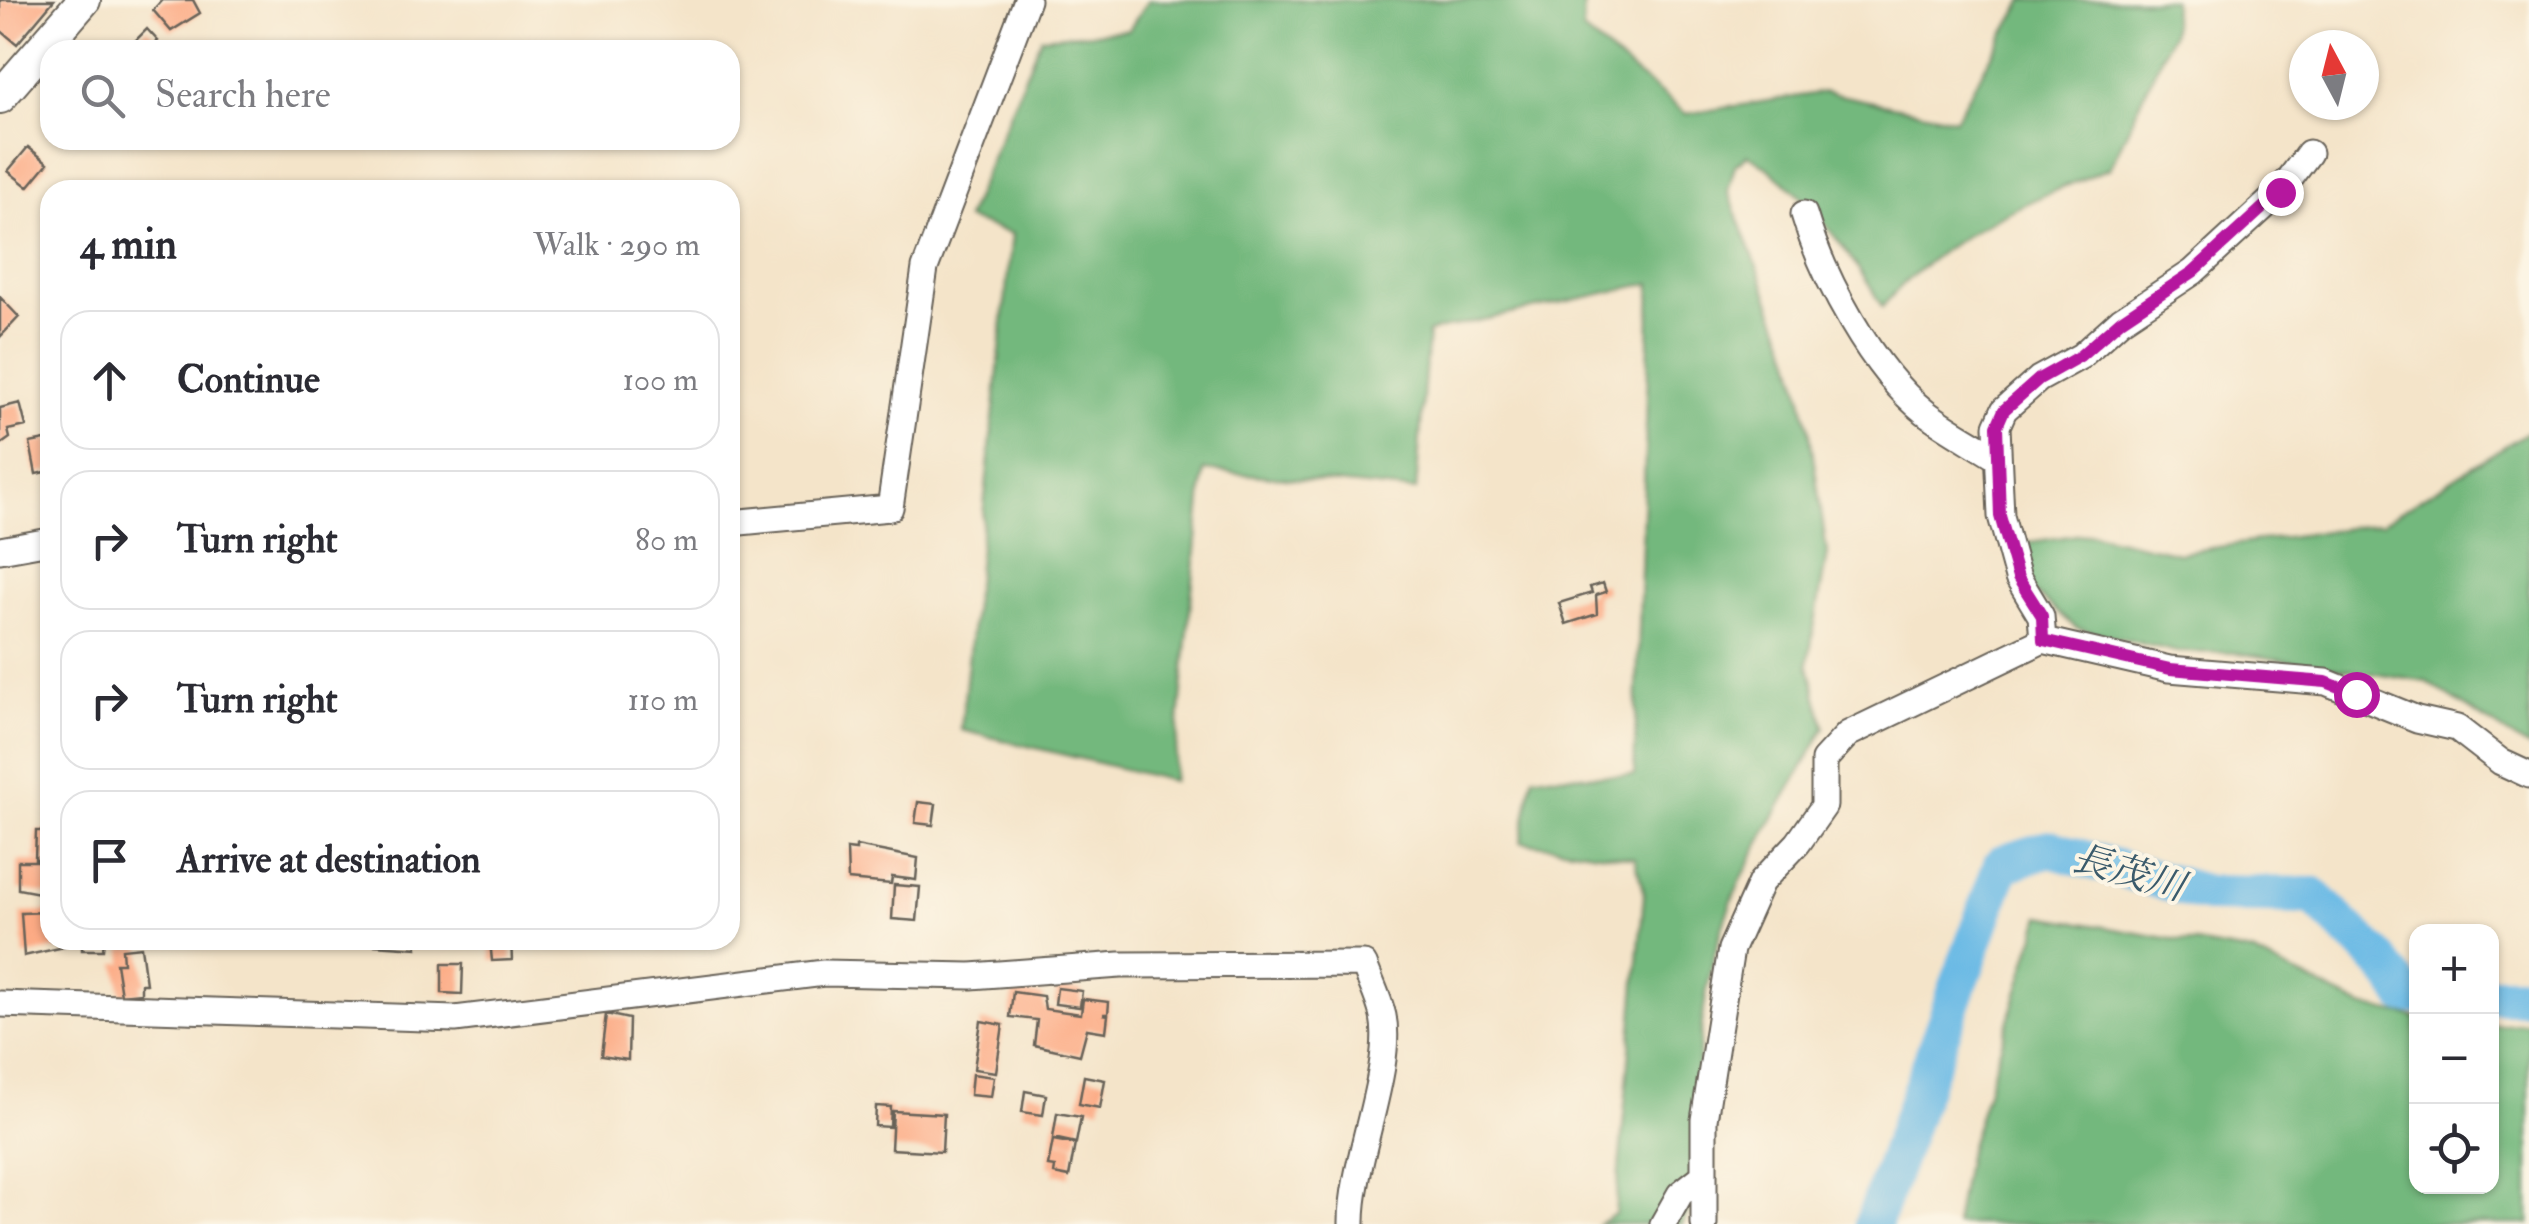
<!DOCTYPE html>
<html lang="en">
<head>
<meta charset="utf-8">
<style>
  :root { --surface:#fff; --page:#f2f2f3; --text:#2b2b33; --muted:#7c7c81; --line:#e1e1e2 }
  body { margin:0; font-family:"IM FELL Double Pica","Noto Serif JP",serif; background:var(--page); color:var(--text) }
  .controls { position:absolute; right:30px; bottom:30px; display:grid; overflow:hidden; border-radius:20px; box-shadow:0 2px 8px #0004 }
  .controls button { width:90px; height:90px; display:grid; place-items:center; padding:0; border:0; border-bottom:2px solid var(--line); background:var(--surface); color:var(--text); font:50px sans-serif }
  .compass { position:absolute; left:2289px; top:30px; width:90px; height:90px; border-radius:50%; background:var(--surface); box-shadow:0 2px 8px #0004; rotate:353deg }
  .stop { position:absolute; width:30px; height:30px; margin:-22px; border:8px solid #b5179e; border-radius:50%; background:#fff }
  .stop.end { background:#b5179e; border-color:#fff; box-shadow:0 2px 10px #0008 }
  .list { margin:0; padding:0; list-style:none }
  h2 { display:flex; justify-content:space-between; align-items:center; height:130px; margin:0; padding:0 40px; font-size:42px }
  h2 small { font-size:32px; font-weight:400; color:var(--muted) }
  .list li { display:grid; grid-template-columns:65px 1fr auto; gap:30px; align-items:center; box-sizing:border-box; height:140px; margin:0 20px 20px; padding:0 20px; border:2px solid var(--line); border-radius:30px }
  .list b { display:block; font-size:38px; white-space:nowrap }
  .list em { font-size:32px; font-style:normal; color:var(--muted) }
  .icon { flex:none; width:55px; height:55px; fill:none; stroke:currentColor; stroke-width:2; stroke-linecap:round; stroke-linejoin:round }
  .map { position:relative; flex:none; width:2529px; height:1224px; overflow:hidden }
  .search { position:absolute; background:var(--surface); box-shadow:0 2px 8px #0004; left:40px; top:40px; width:700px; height:110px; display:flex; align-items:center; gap:25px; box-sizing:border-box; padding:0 35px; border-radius:30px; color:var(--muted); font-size:38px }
  .panel { position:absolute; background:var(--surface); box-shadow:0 2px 8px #0004; left:40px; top:180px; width:700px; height:770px; border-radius:30px }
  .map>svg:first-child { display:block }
  .forest { fill:#73b87d; stroke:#486a4c; stroke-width:2.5 }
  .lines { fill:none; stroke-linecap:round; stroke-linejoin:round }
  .river { stroke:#6abae5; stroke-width:38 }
  .building { fill:#fcaa84 }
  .minor-casing { stroke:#686259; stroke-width:29 }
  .major-casing { stroke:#686259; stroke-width:36 }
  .minor { stroke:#fff; stroke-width:25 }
  .major { stroke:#fff; stroke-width:32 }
  .route { stroke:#b5179e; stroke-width:12 }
  .labels { text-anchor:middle; stroke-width:8; stroke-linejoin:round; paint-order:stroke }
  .water-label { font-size:38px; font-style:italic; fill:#3b5b6c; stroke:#fcf5e5 }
</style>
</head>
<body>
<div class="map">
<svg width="2529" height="1224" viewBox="0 0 2529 1224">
  <rect width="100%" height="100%" fill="#fcf5e5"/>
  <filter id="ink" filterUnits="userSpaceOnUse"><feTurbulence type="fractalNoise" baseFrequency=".01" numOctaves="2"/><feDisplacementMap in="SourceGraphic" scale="20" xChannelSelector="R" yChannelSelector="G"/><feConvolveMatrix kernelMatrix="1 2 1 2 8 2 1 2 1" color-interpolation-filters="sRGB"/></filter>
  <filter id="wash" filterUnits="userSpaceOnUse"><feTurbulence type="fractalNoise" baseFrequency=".0048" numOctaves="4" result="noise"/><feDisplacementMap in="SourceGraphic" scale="40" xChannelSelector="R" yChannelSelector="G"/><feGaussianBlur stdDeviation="2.25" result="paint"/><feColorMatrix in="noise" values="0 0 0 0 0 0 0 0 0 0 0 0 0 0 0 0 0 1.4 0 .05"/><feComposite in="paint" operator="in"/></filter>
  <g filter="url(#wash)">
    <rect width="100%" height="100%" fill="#f4e4c9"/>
    <path class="forest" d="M1148 0H1584L1583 31 1686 114 1825 92 1955 119 2024 0H2173L2172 33 2110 168C2027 201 1941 236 1882 307 1853 255 1800 185 1748 155L1735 165 1728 191 1792 358 1809 427 1827 553 1808 663 1825 727C1788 797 1737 869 1717 945 1694 1029 1696 1117 1693 1203L1682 1224H1599L1615 1214 1644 895 1635 858 1521 842 1533 776 1634 775 1651 283 1428 332 1416 491 1204 470 1173 781 961 730 1012 234 966 219 1041 37 1129 30Z
      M2529 431V748L2427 682 2237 653 2177 652 2076 628 2020 580 2029 542 2090 533 2178 553 2382 523Z
      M2041 916 2252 953 2362 1006 2416 1017V1186H2492V1025L2529 1022V1224H1955L1967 1156Z"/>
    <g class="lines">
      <path class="river" d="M2492 995H2529
        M1873 1224 2002 864 2050 849 2207 894 2313 896 2381 961 2406 995H2416"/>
    </g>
    <g id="blocks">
      <path class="building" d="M0 0H54L17 44 0 30Z
        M162 0H193L200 13 171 31 153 10Z
        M147 29 158 41 149 50H139L132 44Z
        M28 147 48 163 28 187 8 171Z
        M0 297 19 317 0 337Z
        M20 403 26 426 8 430 10 438 0 445V408Z
        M50 439V471L36 474 30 443Z
        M1603 583 1606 592 1596 595 1597 614 1566 624 1559 603 1592 593 1590 587Z
        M918 802 936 804 933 825 915 823Z
        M36 831H50V859H35Z
        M856 846 918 858 916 880 892 877 891 884 848 880 847 849 856 850Z
        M18 861H50V895L18 889Z
        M894 885 920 887 917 921 892 919Z
        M50 912V940H63L64 947 24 956 21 913Z
        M82 940H104L103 950H82Z
        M374 940H416L417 948 375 945Z
        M490 940H511L512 960 492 961Z
        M141 947 146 984H141V993L121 995 116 963H123L122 949Z
        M442 964H463L462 994 442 993Z
        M1057 988 1082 991 1080 1007 1055 1004Z
        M1013 992 1043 996 1045 1009 1081 1014 1083 999 1109 1002 1108 1014H1103L1108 1015 1106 1032 1087 1029 1080 1055 1034 1045 1037 1020 1010 1017Z
        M606 1014 629 1019 628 1060 601 1056Z
        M981 1021 1003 1025 996 1072 974 1069Z
        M972 1074 994 1077 991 1097 970 1095Z
        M1084 1076 1105 1080 1100 1108 1079 1104Z
        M1025 1091 1046 1095 1043 1115 1022 1112Z
        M876 1106 891 1107 890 1127 875 1126Z
        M893 1111 944 1114 942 1152 891 1149Z
        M1057 1113 1081 1117 1076 1143 1053 1138Z
        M1053 1140 1075 1144 1069 1177 1054 1174 1055 1167 1048 1166Z"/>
    </g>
  </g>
  <g filter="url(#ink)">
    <use href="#blocks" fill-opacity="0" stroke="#686259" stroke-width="2.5"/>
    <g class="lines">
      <defs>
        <path id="minor" d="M1804 214C1823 278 1872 370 1925 412 1947 429 1974 443 1997 458
          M730 523 890 508 925 268 1027 0
          M0 550 50 541
          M2043 640 2041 616 2018 578 2001 516 1997 426 2004 410 2039 379 2081 356 2121 320 2193 272 2280 192 2309 153
          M0 1004 455 1019 824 973 971 976 1120 965 1364 964C1370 981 1379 998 1383 1016 1394 1068 1351 1163 1352 1224
          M1663 1224 1680 1194 1703 1176
          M1704 1224V1120L1731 949 1761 882 1798 843 1824 806V760L1848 734 2043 640 2169 669 2326 682 2417 719 2457 728 2501 762 2529 775"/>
        <path id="major" d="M0 97 84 0"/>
      </defs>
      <use href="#minor" class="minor-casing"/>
      <use href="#major" class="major-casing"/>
      <use href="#minor" class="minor"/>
      <use href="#major" class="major"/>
    </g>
  </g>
  <g class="lines" filter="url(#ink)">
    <path class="route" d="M2280 192 2193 272 2121 320 2080 356 2039 379 2004 410 1997 426 2000 516 2018 578 2042 616 2043 640 2170 669 2326 682 2356 694"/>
  </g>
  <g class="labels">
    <g class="water-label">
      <text transform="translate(2129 872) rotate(16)" y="13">長茂川</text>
    </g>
  </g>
</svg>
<div class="controls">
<button>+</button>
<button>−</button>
<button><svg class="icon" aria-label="locate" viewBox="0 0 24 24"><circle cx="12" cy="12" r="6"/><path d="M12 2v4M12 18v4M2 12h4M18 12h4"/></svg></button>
</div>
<svg class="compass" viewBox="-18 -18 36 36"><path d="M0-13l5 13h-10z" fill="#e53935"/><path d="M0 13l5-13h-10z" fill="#7c7c81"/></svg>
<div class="stop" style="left:2356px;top:694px"></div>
<div class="stop end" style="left:2280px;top:192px"></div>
<div class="search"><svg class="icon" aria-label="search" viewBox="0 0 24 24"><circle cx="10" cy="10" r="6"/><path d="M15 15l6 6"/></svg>Search here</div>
<section class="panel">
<h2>4 min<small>Walk · 290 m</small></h2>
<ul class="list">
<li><svg class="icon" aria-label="ahead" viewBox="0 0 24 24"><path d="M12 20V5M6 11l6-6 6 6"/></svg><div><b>Continue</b></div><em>100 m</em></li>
<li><svg class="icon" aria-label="right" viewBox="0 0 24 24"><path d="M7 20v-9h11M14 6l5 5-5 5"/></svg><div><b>Turn right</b></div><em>80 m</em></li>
<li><svg class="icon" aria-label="right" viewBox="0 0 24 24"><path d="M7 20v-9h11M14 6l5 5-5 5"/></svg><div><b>Turn right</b></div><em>110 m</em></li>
<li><svg class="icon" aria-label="arrive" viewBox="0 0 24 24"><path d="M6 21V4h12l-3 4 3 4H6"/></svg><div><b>Arrive at destination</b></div></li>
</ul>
</section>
</div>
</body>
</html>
